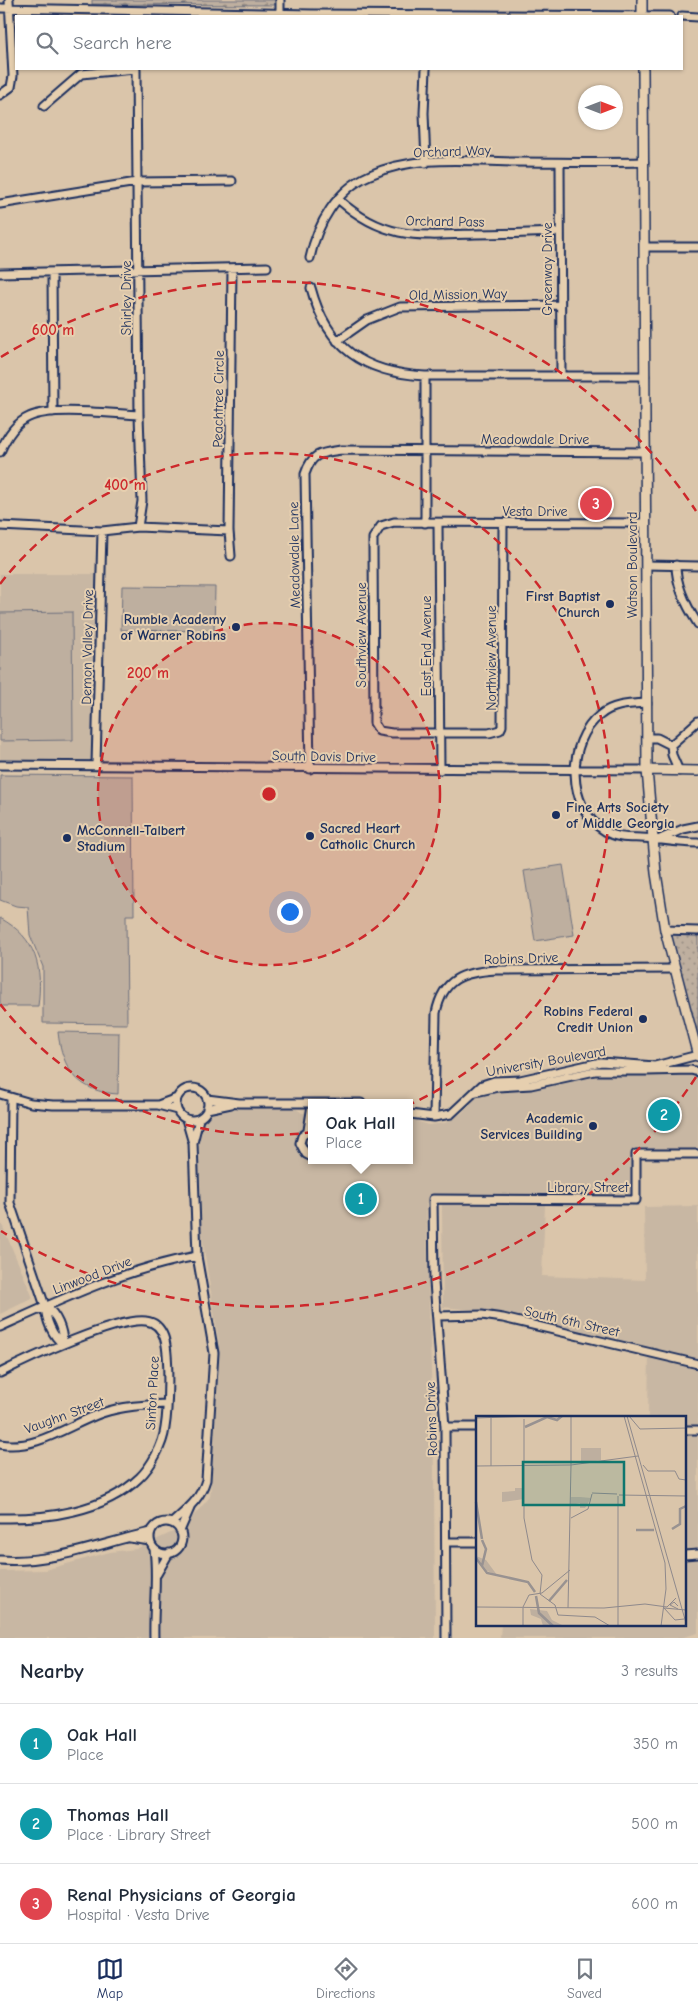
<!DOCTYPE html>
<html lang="en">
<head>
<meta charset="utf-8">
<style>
  :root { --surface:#fff; --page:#f6f6f7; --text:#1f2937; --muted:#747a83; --line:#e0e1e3; --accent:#1b2f5e }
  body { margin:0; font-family:"Comic Neue",sans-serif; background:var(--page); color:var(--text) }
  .compass { position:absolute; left:578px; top:85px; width:45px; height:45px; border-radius:50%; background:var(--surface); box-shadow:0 1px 4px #0004; rotate:90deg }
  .you { position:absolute; left:289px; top:911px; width:18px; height:18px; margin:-12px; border:4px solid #fff; border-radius:50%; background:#1a73e8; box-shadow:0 0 0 8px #1a73e833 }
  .badge { display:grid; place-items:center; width:32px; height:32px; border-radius:50%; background:var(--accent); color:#fff; font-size:16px; font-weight:700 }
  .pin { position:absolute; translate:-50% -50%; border:2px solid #fff; box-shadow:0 1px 5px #0006 }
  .popup { position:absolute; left:308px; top:1099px; width:105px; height:65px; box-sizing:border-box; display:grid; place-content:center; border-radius:0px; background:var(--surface); filter:drop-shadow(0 1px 4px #0005); font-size:16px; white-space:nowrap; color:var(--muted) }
  .popup b { font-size:19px; color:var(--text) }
  .popup::after { content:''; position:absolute; left:50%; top:100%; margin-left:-10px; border:10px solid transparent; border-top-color:var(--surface) }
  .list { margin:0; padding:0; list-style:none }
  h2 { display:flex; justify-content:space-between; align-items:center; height:65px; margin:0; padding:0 20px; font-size:21px }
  h2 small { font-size:16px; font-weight:400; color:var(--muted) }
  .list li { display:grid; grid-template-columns:32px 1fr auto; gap:15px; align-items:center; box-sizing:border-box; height:80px; padding:0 20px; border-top:1px solid var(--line) }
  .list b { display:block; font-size:19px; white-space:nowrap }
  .list p { margin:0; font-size:16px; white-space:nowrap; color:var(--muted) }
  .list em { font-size:16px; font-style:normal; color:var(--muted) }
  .icon { flex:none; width:28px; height:28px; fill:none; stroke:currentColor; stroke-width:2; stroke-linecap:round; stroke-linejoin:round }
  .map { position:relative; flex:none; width:698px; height:1638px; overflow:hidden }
  .search { position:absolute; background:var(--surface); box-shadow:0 1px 4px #0004; left:15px; right:15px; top:15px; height:55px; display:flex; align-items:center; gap:12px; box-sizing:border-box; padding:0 18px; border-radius:0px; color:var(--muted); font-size:19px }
  .sheet { height:305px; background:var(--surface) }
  nav { display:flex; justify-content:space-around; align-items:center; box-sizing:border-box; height:70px; border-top:1px solid var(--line); background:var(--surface); font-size:14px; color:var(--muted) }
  nav a { display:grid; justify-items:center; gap:2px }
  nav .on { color:var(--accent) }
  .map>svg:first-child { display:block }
  .built { fill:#c8b7a3 }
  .green { fill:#beaf9f; stroke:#6c6f7e }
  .cemetery { fill:url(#cemetery-stones); stroke:#6c6f7e }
  .park { fill:url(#park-dots); stroke:#6c6f7e }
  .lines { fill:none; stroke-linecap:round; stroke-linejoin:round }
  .minor-casing { stroke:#1b2f5e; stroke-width:11 }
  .major-casing { stroke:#1b2f5e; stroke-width:12 }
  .minor { stroke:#e6cfaf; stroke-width:7 }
  .major { stroke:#e6cfaf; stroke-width:9 }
  .ring { fill:none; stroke:#cd282b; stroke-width:2.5; stroke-dasharray:9 6 }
  .poi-dot { fill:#1b2f5e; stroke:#e6cfaf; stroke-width:2 }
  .labels { text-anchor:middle; stroke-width:4; stroke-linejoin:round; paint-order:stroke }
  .street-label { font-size:14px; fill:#1b2f5e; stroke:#e6cfaf }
  .poi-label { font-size:14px; font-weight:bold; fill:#1b2f5e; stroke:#e6cfaf; text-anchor:end }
  .inset-river { fill:none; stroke:#989291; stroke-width:2.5 }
  .inset-road { fill:none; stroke:#8e898c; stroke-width:1 }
  .view { fill:#0f766e; fill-opacity:0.15; stroke:#0f766e; stroke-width:2.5 }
  .inset-edge { fill:none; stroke:#1b2f5e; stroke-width:2.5 }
  .centre { fill:#cd282b; stroke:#e6cfaf; stroke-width:2.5 }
  .ring-label { font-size:15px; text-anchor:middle; font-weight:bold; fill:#cd282b; stroke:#e6cfaf; stroke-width:4; stroke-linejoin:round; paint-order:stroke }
</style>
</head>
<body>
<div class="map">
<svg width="698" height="1638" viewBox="0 0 698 1638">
  <defs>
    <pattern id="cemetery-stones" width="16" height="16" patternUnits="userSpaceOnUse" patternTransform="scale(1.25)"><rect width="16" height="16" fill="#beaf9f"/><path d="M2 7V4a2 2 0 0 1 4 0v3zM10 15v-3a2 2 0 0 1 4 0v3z" fill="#9a8f85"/></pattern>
    <pattern id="park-dots" width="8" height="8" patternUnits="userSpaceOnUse" patternTransform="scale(1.25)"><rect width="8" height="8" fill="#beaf9f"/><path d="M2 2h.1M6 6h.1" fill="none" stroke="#9a8f85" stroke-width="1.8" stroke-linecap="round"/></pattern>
  </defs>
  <rect width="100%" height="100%" fill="#dac5aa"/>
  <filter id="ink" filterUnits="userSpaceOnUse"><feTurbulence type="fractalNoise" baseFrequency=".02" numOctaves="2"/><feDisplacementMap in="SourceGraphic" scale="10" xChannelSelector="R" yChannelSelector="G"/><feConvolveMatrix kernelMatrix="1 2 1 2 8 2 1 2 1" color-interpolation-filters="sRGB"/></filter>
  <g filter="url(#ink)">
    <path class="built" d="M0 574H101L96 765 0 766Z
      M695 1073 698 1083V1150H639L638 1205H545L542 1276 645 1280 644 1207 698 1206V1633L680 1638H500L501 1624H684V1417H648L649 1348 503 1313 443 1307 442 1205 426 1204 434 1471 435 1638H0V1571L45 1570 110 1552 136 1549 175 1531 188 1522 210 1497 219 1366V1344L202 1236 198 1124 205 1116 215 1112 249 1107 292 1106 302 1113H312V1160H410V1119L429 1125 445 1123 462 1113 477 1097 495 1092 539 1088 583 1077Z
      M0 1220 33 1298 0 1314Z"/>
    <path class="green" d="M122 586 215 587 214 631 121 630Z
      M72 612 73 740 0 741V613Z
      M0 775 133 776 134 915H126L127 1024 43 1023V967L30 935 28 907 16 906 0 900Z
      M563 865 574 935 535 941 524 871Z
      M0 918C37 938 43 968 38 1006H0Z
      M58 1032 119 1033 118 1094C79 1092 62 1070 58 1032Z"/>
    <path class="cemetery" d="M92 0H275V5L92 4Z"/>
    <path class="park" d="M665 930 698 931V1048Z"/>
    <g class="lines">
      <defs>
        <path id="minor" d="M0 8 312 14 670 16
          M280 13V0
          M682 16 698 17
          M136 69 139 415 142 501 138 527
          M0 95 11 87 13 76 9 0
          M44 106 81 74 135 69
          M426 163 424 113 426 69
          M560 163 561 375
          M339 200C384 240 419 236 475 234 504 234 532 233 560 232
          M0 204 137 182 232 181
          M644 247H698
          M310 258C317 224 337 189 370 175 413 155 467 161 514 162 557 162 600 163 644 162
          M0 273 267 267
          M52 273 53 412
          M311 288C327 348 364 373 425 376H645
          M337 341 367 320 400 307 559 305
          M425 376V523
          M0 452C6 438 15 423 29 417 52 406 112 414 139 415
          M438 523 440 770
          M503 523 502 726 500 730 489 733H392L379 731 374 723V716L373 547V538L381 526 394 522 645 523
          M0 526 102 531 138 527 229 531 232 268
          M229 531 231 556
          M646 565 698 566
          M676 565C676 586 687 607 698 624
          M647 703C630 704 613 704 600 715 566 742 566 808 605 831 621 841 635 836 653 839 668 841 682 843 698 843
          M647 738H657L671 745 698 721
          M671 745 672 755 679 771
          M0 765 647 770
          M96 765 102 531
          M310 769 305 474C312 453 320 453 341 450L645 452
          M658 840 683 829 698 826
          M665 930 698 931
          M647 1071 691 1070 698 1072
          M176 1104a16 16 0 1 1 32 0a16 16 0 1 1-32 0Z
          M476 1092 498 1087 531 1085 595 1071H646L655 1066 698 1055
          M0 1094 31 1103 53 1105H158L177 1098
          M11 1098 10 1203 45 1306C46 1320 52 1336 63 1344
          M207 1099 239 1103H361
          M158 1105 177 1110
          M207 1109 231 1104
          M410 1114 434 1117 451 1114 482 1085 494 1081 520 1080 601 1062 655 1066
          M434 1117 436 1013C443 978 463 972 496 970L675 969
          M186 1119 192 1140
          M312 1129 302 1136 300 1143 306 1154 312 1157
          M308 1130 312 1105
          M45 1306C57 1314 63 1330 63 1344
          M438 1316 482 1315 503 1318 698 1364
          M0 1327C64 1298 128 1268 197 1256
          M0 1373C27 1359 118 1317 146 1321 155 1322 161 1329 164 1337 170 1354 168 1410 165 1428 163 1445 151 1467 139 1478 104 1512 46 1519 0 1518
          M445 1427H477
          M684 1430H698
          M0 1444C36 1451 70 1424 102 1413 122 1406 145 1405 167 1404
          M150 1538a16 16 0 1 1 32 0a16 16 0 1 1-32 0Z
          M172 1523C187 1509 200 1500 206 1480L214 1353 197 1256 193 1143 199 1119
          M180 1531 190 1508
          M130 1538 150 1541
          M446 1542H477
          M684 1555 698 1554
          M0 1560C52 1564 101 1543 151 1532
          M157 1574 169 1553
          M154 1638C153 1608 158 1578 154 1549
          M446 1638 445 1427 434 1282 433 1199 636 1200V1154H698"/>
        <path id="major" d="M642 0V16
          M643 69 647 770 656 873 665 930 698 1056
          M647 770 698 771"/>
      </defs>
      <use href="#minor" class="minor-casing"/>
      <use href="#major" class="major-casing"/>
      <use href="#minor" class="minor"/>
      <use href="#major" class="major"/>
    </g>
  </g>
  <circle cx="269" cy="794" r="171" fill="#cd282b" fill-opacity=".12"/>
  <g class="ring">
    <circle cx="269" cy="794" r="171"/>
    <path d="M0 584A341 341 0 1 1 0 1004"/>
    <path d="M696 1077A512 512 0 0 1 1 1231M1 357A512 512 0 0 1 696 511"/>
  </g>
  <g class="poi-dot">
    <circle cx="610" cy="604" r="5"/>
    <circle cx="236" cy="627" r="5"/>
    <circle cx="556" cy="815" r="5"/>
    <circle cx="310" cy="836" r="5"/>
    <circle cx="67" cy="838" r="5"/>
    <circle cx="643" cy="1019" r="5"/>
    <circle cx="593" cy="1126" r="5"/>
  </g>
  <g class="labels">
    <g class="street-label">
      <text transform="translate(452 151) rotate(-2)" y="5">Orchard Way</text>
      <text transform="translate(445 221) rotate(1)" y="5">Orchard Pass</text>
      <text transform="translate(547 269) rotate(-90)" y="5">Greenway Drive</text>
      <text transform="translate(458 294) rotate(-1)" y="5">Old Mission Way</text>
      <text transform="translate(126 298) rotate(-90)" y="5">Shirley Drive</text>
      <text transform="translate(218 399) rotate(-89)" y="5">Peachtree Circle</text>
      <text x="535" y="444">Meadowdale Drive</text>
      <text x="535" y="516">Vesta Drive</text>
      <text transform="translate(294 555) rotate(-91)" y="5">Meadowdale Lane</text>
      <text transform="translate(632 565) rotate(-90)" y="5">Watson Boulevard</text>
      <text transform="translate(361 635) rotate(-90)" y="5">Southview Avenue</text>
      <text transform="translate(426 646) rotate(-90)" y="5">East End Avenue</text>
      <text transform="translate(87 647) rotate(-89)" y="5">Demon Valley Drive</text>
      <text transform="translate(491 658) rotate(-90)" y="5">Northview Avenue</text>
      <text transform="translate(324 756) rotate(1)" y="5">South Davis Drive</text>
      <text transform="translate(521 958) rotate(-2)" y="5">Robins Drive</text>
      <text transform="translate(546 1061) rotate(-10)" y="5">University Boulevard</text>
      <text x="588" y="1192">Library Street</text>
      <text transform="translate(92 1275) rotate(-21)" y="5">Linwood Drive</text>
      <text transform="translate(572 1321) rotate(13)" y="5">South 6th Street</text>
      <text transform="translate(152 1393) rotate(-87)" y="5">Sinton Place</text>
      <text transform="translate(64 1415) rotate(-20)" y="5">Vaughn Street</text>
      <text transform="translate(431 1419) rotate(-92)" y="5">Robins Drive</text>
    </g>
    <g class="poi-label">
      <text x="600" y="601">First Baptist<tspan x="600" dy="16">Church</tspan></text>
      <text x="226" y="624">Rumble Academy<tspan x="226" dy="16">of Warner Robins</tspan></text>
      <text x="566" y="812" text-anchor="start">Fine Arts Society<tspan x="566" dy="16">of Middle Georgia</tspan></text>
      <text x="320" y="833" text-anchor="start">Sacred Heart<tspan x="320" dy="16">Catholic Church</tspan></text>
      <text x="77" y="835" text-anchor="start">McConnell-Talbert<tspan x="77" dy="16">Stadium</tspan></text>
      <text x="633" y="1016">Robins Federal<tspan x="633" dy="16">Credit Union</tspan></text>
      <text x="583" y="1123">Academic<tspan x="583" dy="16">Services Building</tspan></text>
    </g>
  </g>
  <g transform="translate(476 1416)">
    <rect width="210" height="210" fill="#dac5aa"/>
    <path d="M95 81H104L115 82 109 92H104V87L95 89Z" fill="#beaf9f"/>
    <path d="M0 140 10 144 21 159 11 155Z" fill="#beaf9f"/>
    <path d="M54 193 71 195 76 204 88 210H67L65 203 55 199Z" fill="#beaf9f"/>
    <path d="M39 72H48V83L26 86V76L39 75Z" fill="#beaf9f"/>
    <path d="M105 32H125V44L105 48Z" fill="#beaf9f"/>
    <path class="inset-river" d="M49 11 71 1 81 4 86 0M0 86 6 123M196 113 204 108V93L210 90M160 114H178M6 124 10 133 6 150M0 142 11 157 52 166 59 176M60 180 63 197 77 210M73 185 91 164"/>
    <path class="inset-road" d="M148 0 189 147 190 173 185 210M151 0 210 207M153 0 164 13 210 12M0 2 59 0M15 2V50M48 3V102L56 144 66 159 64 178M95 49V0M167 49 172 55H199L203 63 210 64M0 50 95 49 162 40M116 77 141 78M143 79 210 80M142 80V210M95 102 112 93 116 78M64 178 79 189 82 199 119 201 134 210M0 191 128 192 169 188 191 191 200 182M47 191 53 179 66 177 94 154M92 192 95 49M188 192 210 194M188 192 199 204 208 203M202 193 194 189 198 186 202 190M47 210V192"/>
    <path class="view" d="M47 46H148V89H47Z"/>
    <rect width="210" height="210" class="inset-edge"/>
  </g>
  <circle cx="269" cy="794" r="8" class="centre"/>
  <g class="ring-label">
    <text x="53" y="335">600 m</text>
    <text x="125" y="490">400 m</text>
    <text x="148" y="678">200 m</text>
  </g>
</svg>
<svg class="compass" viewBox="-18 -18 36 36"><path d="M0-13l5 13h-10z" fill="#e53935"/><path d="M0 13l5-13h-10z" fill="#747a83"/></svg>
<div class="you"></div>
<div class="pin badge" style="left:361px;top:1199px;background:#0f9aa8">1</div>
<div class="popup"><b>Oak Hall</b>Place</div>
<div class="pin badge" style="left:664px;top:1115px;background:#0f9aa8">2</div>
<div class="pin badge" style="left:596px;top:504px;background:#e0444e">3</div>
<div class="search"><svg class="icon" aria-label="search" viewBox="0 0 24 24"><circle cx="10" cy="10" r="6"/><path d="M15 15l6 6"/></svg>Search here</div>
</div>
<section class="sheet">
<h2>Nearby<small>3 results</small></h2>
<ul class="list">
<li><span class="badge" style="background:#0f9aa8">1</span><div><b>Oak Hall</b><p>Place</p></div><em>350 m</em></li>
<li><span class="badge" style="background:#0f9aa8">2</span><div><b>Thomas Hall</b><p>Place · Library Street</p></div><em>500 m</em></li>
<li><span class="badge" style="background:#e0444e">3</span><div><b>Renal Physicians of Georgia</b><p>Hospital · Vesta Drive</p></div><em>600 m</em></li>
</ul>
</section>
<nav>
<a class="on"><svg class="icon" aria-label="map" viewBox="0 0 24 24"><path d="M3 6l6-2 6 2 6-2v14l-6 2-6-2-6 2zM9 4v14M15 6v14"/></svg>Map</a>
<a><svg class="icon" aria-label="directions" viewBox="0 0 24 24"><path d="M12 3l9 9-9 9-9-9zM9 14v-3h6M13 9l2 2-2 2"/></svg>Directions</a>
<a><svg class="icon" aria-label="saved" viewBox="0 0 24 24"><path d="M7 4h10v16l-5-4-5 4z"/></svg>Saved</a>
</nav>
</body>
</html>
